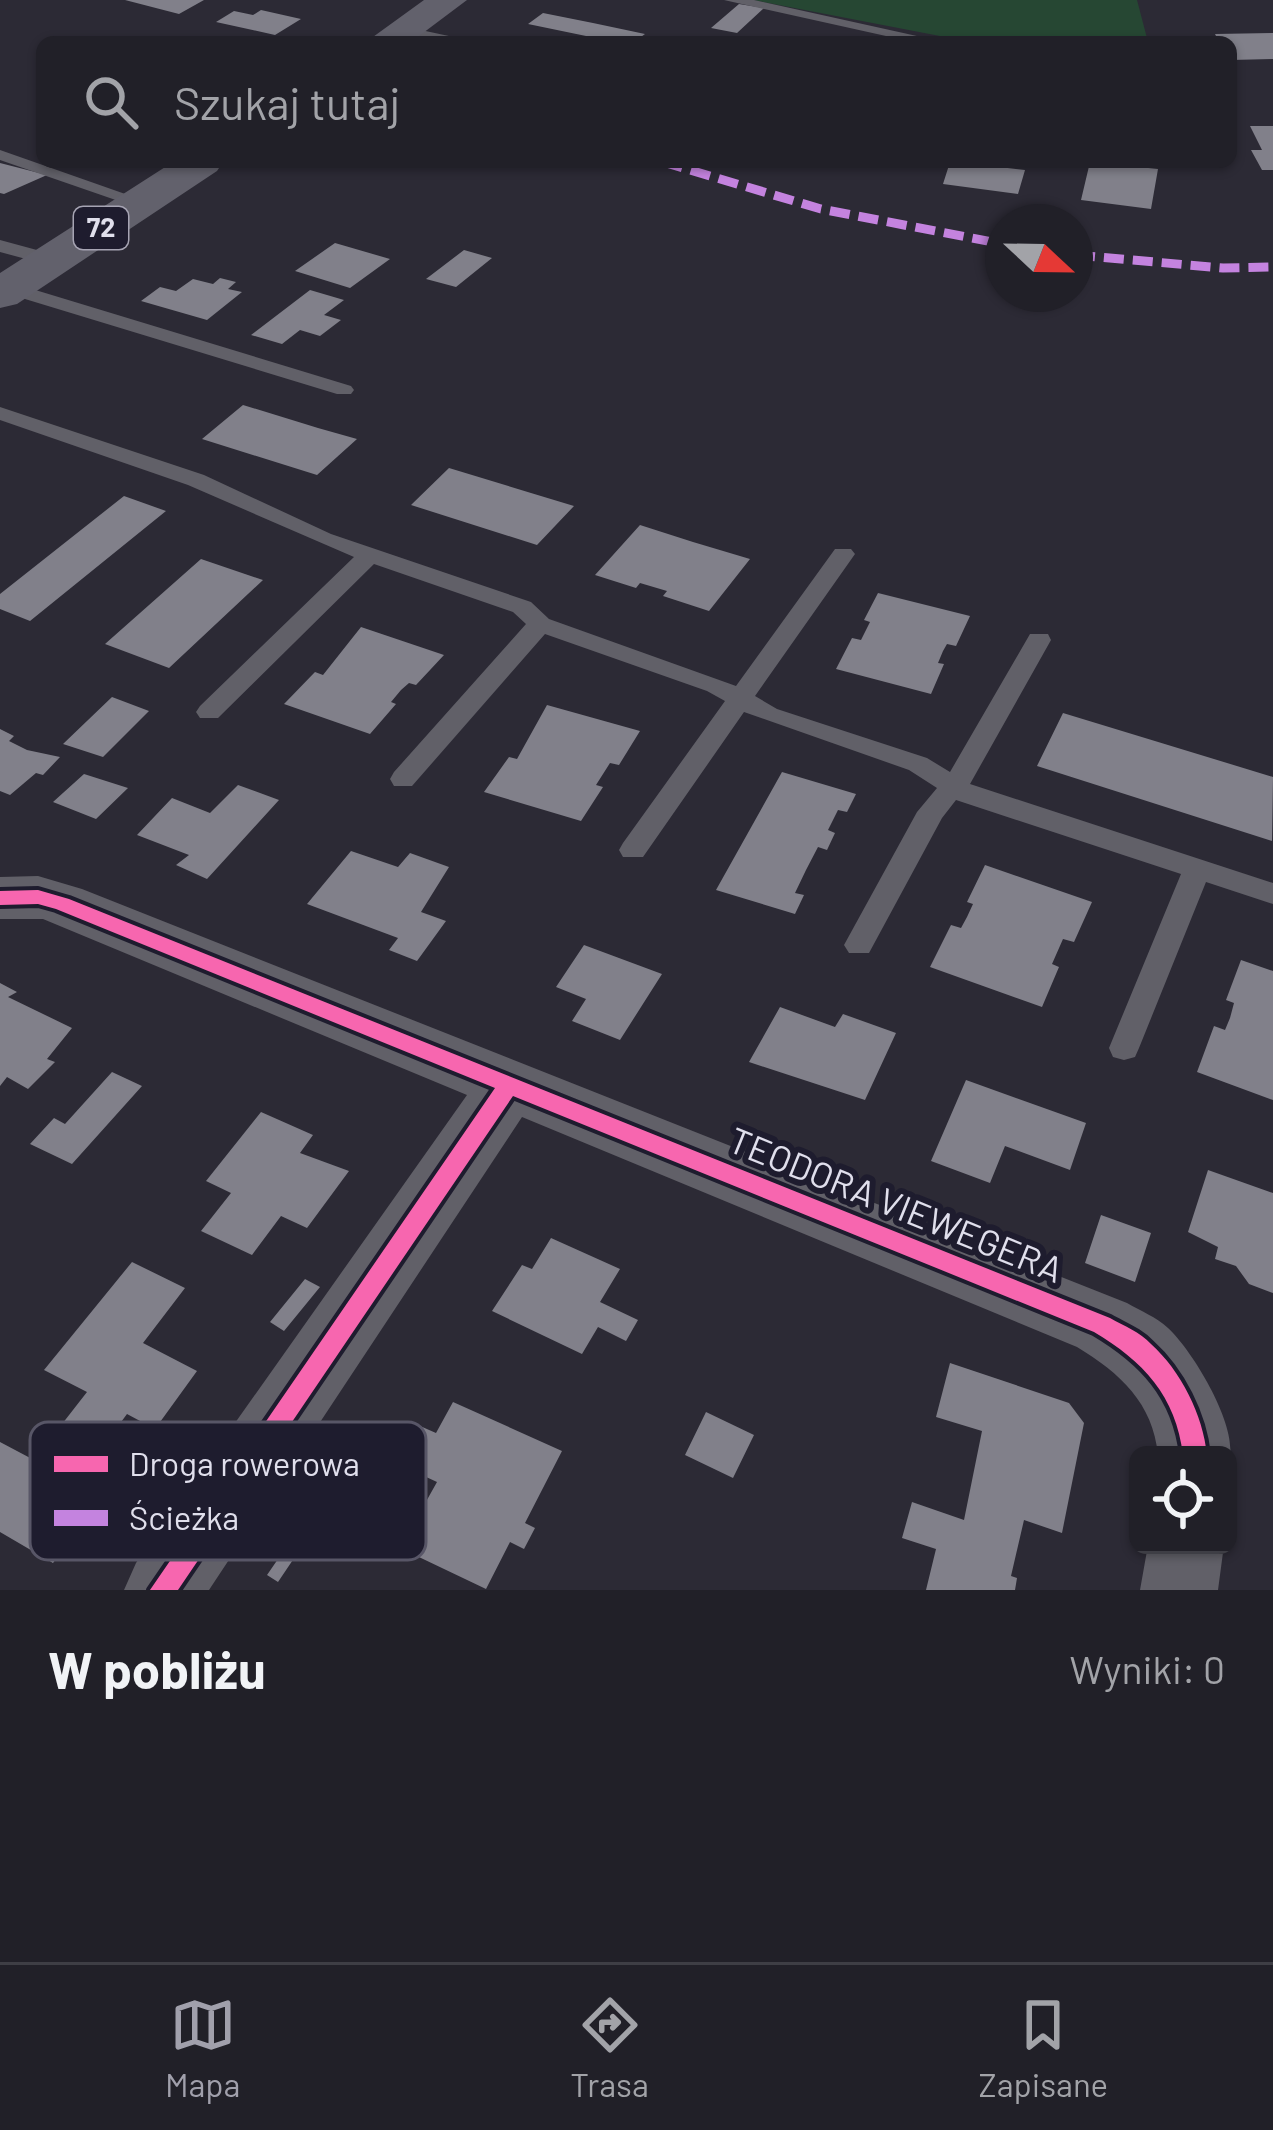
<!DOCTYPE html>
<html lang="pl">
<head>
<meta charset="utf-8">
<style>
  :root { --surface:#212028; --page:#2d2d34; --text:#f1f3f6; --muted:#a2a3a8; --line:#3e3e45; --accent:#a1a0ac }
  body { margin:0; font-family:Barlow,sans-serif; background:var(--page); color:var(--text) }
  .controls { position:absolute; right:36px; bottom:36px; display:grid; overflow:hidden; border-radius:18px; box-shadow:0 3px 9px #0004 }
  .controls button { width:108px; height:108px; display:grid; place-items:center; padding:0; border:0; border-bottom:3px solid var(--line); background:var(--surface); color:var(--text); font:60px sans-serif }
  .compass { position:absolute; left:985px; top:204px; width:108px; height:108px; border-radius:50%; background:var(--surface); box-shadow:0 3px 9px #0004; rotate:112deg }
  .list { margin:0; padding:0; list-style:none }
  h2 { display:flex; justify-content:space-between; align-items:center; height:156px; margin:0; padding:0 48px; font-size:51px }
  h2 small { font-size:39px; font-weight:400; color:var(--muted) }
  .icon { flex:none; width:66px; height:66px; fill:none; stroke:currentColor; stroke-width:2; stroke-linecap:round; stroke-linejoin:round }
  .map { position:relative; flex:none; width:1273px; height:1590px; overflow:hidden }
  .search { position:absolute; background:var(--surface); box-shadow:0 3px 9px #0004; left:36px; right:36px; top:36px; height:132px; display:flex; align-items:center; gap:30px; box-sizing:border-box; padding:0 42px; border-radius:18px; color:var(--muted); font-size:45px }
  .sheet { height:372px; background:var(--surface) }
  nav { display:flex; justify-content:space-around; align-items:center; box-sizing:border-box; height:168px; border-top:3px solid var(--line); background:var(--surface); font-size:33px; color:var(--muted) }
  nav a { display:grid; justify-items:center; gap:6px }
  nav .on { color:var(--accent) }
  .map>svg:first-child { display:block }
  .green { fill:#264733 }
  .building { fill:#81808a }
  .lines { fill:none; stroke-linecap:round; stroke-linejoin:round }
  .service { fill:#616068; fill-rule:evenodd }
  .minor { fill:#616068; fill-rule:evenodd }
  .primary { fill:#62616c; fill-rule:evenodd }
  .quiet { stroke:#c483df; stroke-width:9; stroke-dasharray:20 9; stroke-linecap:butt }
  .cycleway-casing { stroke:#1e1c2e; stroke-width:8 }
  .cycleway { fill:#f766af; fill-rule:evenodd }
  .labels { text-anchor:middle; stroke-width:12; stroke-linejoin:round; paint-order:stroke }
  .shield { fill:#1e1c2e; stroke:#a6a4b3; stroke-width:3 }
  .shield-label { font-size:27px; font-weight:bold; fill:#e0dfec }
  .near-street-label { font-size:36px; fill:#e0dfec; stroke:#1e1c2e }
  .key { fill:#1e1c2e; stroke:#585667; stroke-width:3 }
  .key-label { font-size:33px; fill:#e0dfec }
</style>
</head>
<body>
<div class="map">
<svg width="1273" height="1590" viewBox="0 0 1273 1590">
  <rect width="100%" height="100%" fill="#2c2a35"/>
  <path class="green" d="M753 0H1137L1148 42H971Z"/>
  <path class="building" d="M125 0H204L179 14Z
    M739 4 764 8 737 33 711 28Z
    M261 10 301 19 275 35 216 22 234 11 253 15Z
    M543 13 593 23 645 34 634 42H615L528 24Z
    M1273 33V59L1231 60V42H1219L1215 34Z
    M1250 126H1273V170H1262L1251 150H1262Z
    M950 162H958L1025 170 1018 194 943 184Z
    M1090 162 1158 169 1151 209 1081 200Z
    M0 163 47 175 4 194 0 193Z
    M335 243 390 259 350 288 295 271Z
    M464 250 492 258 456 287 426 279Z
    M220 278 236 282 228 289 242 292 207 320 141 301 160 287 176 291 193 279 213 284Z
    M310 290 344 300 324 315 341 320 320 336 300 330 282 344 251 335Z
    M243 405 318 428 357 439 317 475 202 439Z
    M449 468 531 493 574 506 537 545 411 505Z
    M124 496 166 511 30 621 0 609V594Z
    M640 525 693 542 750 559 709 611 663 596 667 591 640 583 636 588 595 575Z
    M201 559 263 580 169 668 105 644Z
    M878 593 970 616 956 646 947 644 943 651 938 663 944 664 931 694 836 669 852 638 861 640 870 622 864 620Z
    M361 627 444 655 416 685 409 683 401 690 391 702 396 704 370 734 284 704 315 672 323 675Z
    M112 697 149 711 103 757 63 744Z
    M547 705 640 731 619 765 610 763 596 785 603 787 581 821 484 792 509 757 517 759Z
    M1063 713 1273 777 1272 841 1037 766Z
    M0 729 14 736 9 741 27 750 60 757 43 775 36 773 10 795 0 791Z
    M782 772 856 794 847 812 838 810 828 830 835 833 827 850 818 847 806 870 795 893 804 895 795 914 716 890Z
    M84 774 128 788 96 819 53 802Z
    M238 785 279 800 207 879 176 865 189 855 137 835 172 798 210 813Z
    M351 851 398 867 410 853 449 867 421 912 446 921 417 961 389 950 398 938 307 904Z
    M985 865 1092 902 1074 942 1063 939 1052 964 1059 967 1042 1007 930 967 951 925 961 928 967 917 973 904 967 902Z
    M584 945 662 974 620 1040 572 1021 586 999 556 987Z
    M1241 960 1273 971V1100L1197 1072 1214 1026 1225 1030 1230 1018 1234 1003 1226 1000Z
    M0 983 17 992 8 997 72 1028 47 1059 55 1062 28 1089 7 1077 0 1086Z
    M780 1007 835 1027 843 1014 896 1033 865 1100 749 1062Z
    M112 1072 142 1086 72 1164 30 1144 54 1118 65 1124Z
    M966 1080 1086 1123 1070 1170 1005 1146 990 1183 931 1161Z
    M261 1112 313 1135 300 1153 349 1171 307 1228 281 1216 252 1255 201 1231 231 1193 206 1181Z
    M1208 1170 1273 1193V1293L1249 1284 1236 1266 1215 1259 1218 1247 1188 1232Z
    M1101 1215 1151 1233 1135 1282 1085 1263Z
    M551 1238 620 1269 600 1302 638 1320 626 1341 598 1327 582 1354 492 1311 522 1265 532 1269Z
    M132 1262 185 1288 143 1343 197 1371 155 1429 127 1414 75 1484 101 1498 53 1563 0 1532V1442L34 1460 87 1392 44 1370Z
    M305 1279 320 1287 284 1331 270 1322Z
    M950 1363 1069 1403 1084 1423 1062 1533 1024 1520 1011 1576 1017 1578 1015 1590H926L936 1549 902 1538 912 1502 964 1520 982 1431 936 1417Z
    M453 1402 562 1451 525 1523 535 1528 524 1549 510 1542 486 1589 400 1548 437 1482 398 1464 420 1426 436 1433Z
    M706 1412 754 1435 733 1478 685 1455Z
    M298 1530 309 1536 278 1582 267 1575Z"/>
  <g class="lines">
    <path class="service" d="M724 0H754L944 42H913Z
      M402 26 463 39 465 42H433L396 34 394 31Z
      M0 150 148 202 133 206 0 160Z
      M0 240 59 256 62 260 52 266 0 252Z
      M9 282 351 386 354 390 351 394H337L2 292V284Z
      M0 407 204 475 331 534 531 602 549 619 736 686 835 549H851L855 554 755 696 777 709 927 758 950 772 1030 634H1048L1051 640 970 784 1273 883V904L1206 882 1139 1048 1135 1057 1124 1060 1113 1057 1109 1048 1181 874 956 800 942 818 869 953H849L844 945 917 812 937 788 909 770 744 712 643 857H623L619 850 623 843 725 701 707 691 545 634 412 786H394L390 779 394 772 526 624 513 612 374 564 218 718H200L196 712 200 706 354 557 188 485 0 420Z"/>
    <path class="minor" d="M38 876 82 889 1127 1303C1141 1311 1156 1317 1168 1328 1193 1351 1242 1431 1228 1464V1455H1158C1153 1403 1120 1373 1077 1347L522 1117 209 1590H124L136 1563 467 1095 43 919H0V877Z
      M1148 1545H1224L1218 1590H1140Z"/>
    <path class="primary" d="M424 0H467L411 42H366Z
      M173 162H223L217 171 17 304 0 308V273Z"/>
    <path class="quiet" d="M663 162 821 209 1003 244
      M1075 255 1223 268 1273 267"/>
    <defs>
      <path id="cycleway" d="M38 890 69 899 1110 1318C1124 1326 1140 1332 1151 1344 1181 1371 1203 1415 1207 1455H1183C1176 1396 1143 1361 1094 1332L513 1096 178 1590H150L495 1088 56 909 38 904 0 905V891Z"/>
    </defs>
    <use href="#cycleway" class="cycleway-casing"/>
    <use href="#cycleway" class="cycleway"/>
  </g>
  <g class="labels">
    <rect class="shield" x="74" y="207" width="54" height="42" rx="9"/>
    <g class="shield-label">
      <text x="101" y="237">72</text>
    </g>
    <g class="near-street-label">
      <text transform="translate(896 1205) rotate(22)" y="13">TEODORA VIEWEGERA</text>
    </g>
  </g>
  <rect x="30" y="1422" width="396" height="138" rx="18" class="key"/>
  <rect x="54" y="1456" width="54" height="16" fill="#f766af"/>
  <rect x="54" y="1510" width="54" height="16" fill="#c483df"/>
  <g class="key-label">
    <text x="129" y="1476">Droga rowerowa</text>
    <text x="129" y="1530">Ścieżka</text>
  </g>
</svg>
<div class="controls">
<button><svg class="icon" aria-label="locate" viewBox="0 0 24 24"><circle cx="12" cy="12" r="6"/><path d="M12 2v4M12 18v4M2 12h4M18 12h4"/></svg></button>
</div>
<svg class="compass" viewBox="-18 -18 36 36"><path d="M0-13l5 13h-10z" fill="#e53935"/><path d="M0 13l5-13h-10z" fill="#a2a3a8"/></svg>
<div class="search"><svg class="icon" aria-label="search" viewBox="0 0 24 24"><circle cx="10" cy="10" r="6"/><path d="M15 15l6 6"/></svg>Szukaj tutaj</div>
</div>
<section class="sheet">
<h2>W pobliżu<small>Wyniki: 0</small></h2>
<ul class="list">
</ul>
</section>
<nav>
<a class="on"><svg class="icon" aria-label="map" viewBox="0 0 24 24"><path d="M3 6l6-2 6 2 6-2v14l-6 2-6-2-6 2zM9 4v14M15 6v14"/></svg>Mapa</a>
<a><svg class="icon" aria-label="directions" viewBox="0 0 24 24"><path d="M12 3l9 9-9 9-9-9zM9 14v-3h6M13 9l2 2-2 2"/></svg>Trasa</a>
<a><svg class="icon" aria-label="saved" viewBox="0 0 24 24"><path d="M7 4h10v16l-5-4-5 4z"/></svg>Zapisane</a>
</nav>
</body>
</html>
